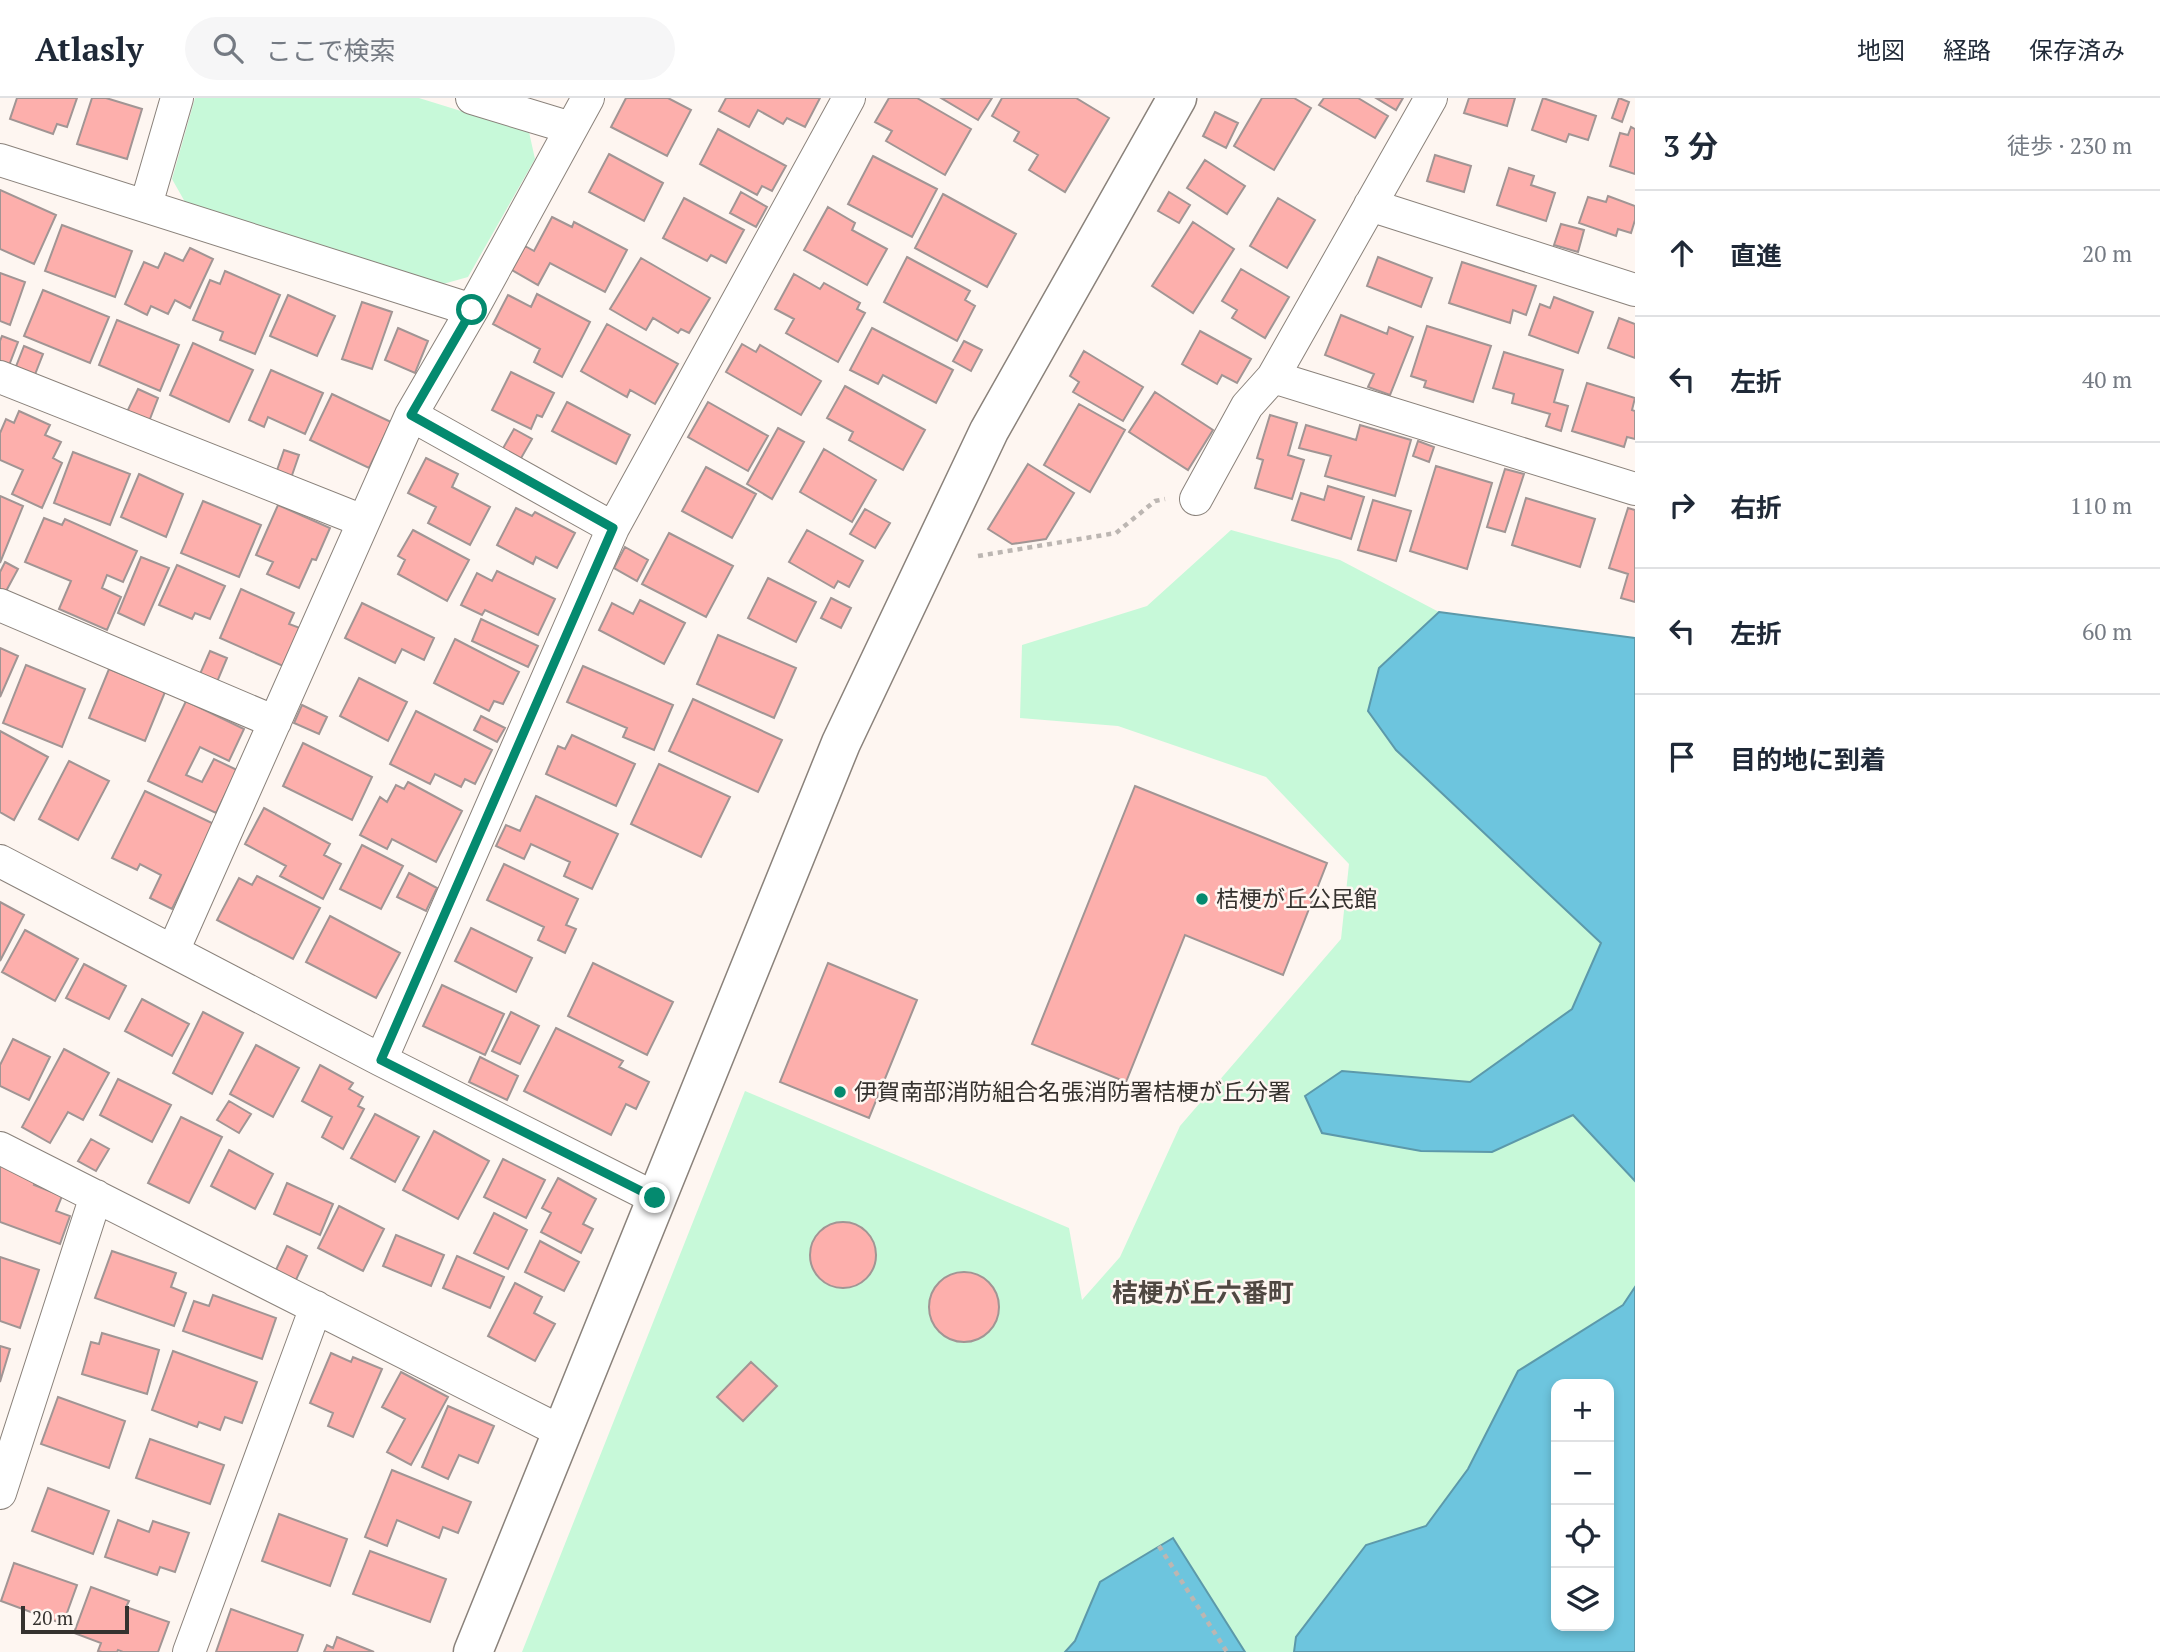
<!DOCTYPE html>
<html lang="ja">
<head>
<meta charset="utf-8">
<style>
  :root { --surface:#fff; --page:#f6f6f7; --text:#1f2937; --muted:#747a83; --line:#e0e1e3 }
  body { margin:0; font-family:"PT Serif","Noto Sans JP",serif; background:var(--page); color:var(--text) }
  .controls { position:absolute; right:21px; bottom:21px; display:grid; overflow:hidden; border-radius:14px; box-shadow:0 4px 10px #0003 }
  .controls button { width:63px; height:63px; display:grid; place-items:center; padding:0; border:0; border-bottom:2px solid var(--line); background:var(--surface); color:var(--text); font:35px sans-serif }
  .scale { position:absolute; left:21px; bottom:18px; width:108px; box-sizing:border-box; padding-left:7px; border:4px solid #35322f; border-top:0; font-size:19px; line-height:24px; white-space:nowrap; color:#35322f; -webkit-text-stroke:5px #fef6f1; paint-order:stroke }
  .stop { position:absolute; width:21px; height:21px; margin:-16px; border:5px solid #048a6f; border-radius:50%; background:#fff }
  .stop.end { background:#048a6f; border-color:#fff; box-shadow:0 2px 7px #0008 }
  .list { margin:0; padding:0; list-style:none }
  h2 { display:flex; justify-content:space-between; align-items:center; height:91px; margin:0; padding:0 28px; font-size:30px }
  h2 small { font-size:23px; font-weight:400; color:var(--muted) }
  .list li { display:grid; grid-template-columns:46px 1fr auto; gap:21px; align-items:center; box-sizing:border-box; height:126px; padding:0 28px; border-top:2px solid var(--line) }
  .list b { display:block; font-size:26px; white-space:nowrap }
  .list em { font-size:23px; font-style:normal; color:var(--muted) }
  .icon { flex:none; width:38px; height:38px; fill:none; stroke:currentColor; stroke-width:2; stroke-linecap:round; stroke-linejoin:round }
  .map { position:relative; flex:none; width:1635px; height:1554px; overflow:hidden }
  header { display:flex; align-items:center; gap:42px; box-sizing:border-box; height:98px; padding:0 35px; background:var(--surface); border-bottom:2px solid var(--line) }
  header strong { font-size:33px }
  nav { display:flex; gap:38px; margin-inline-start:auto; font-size:24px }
  .search { width:490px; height:63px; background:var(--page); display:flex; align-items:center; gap:18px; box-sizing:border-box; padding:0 24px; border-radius:38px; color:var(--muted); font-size:26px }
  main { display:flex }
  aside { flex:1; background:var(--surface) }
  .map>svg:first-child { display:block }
  .green { fill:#c7f9d9 }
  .water { fill:#6dc5de; stroke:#5c99aa; stroke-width:2; fill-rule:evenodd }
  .building { fill:#fdafac; stroke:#a19594; stroke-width:2 }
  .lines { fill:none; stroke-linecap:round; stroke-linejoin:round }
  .street-casing { stroke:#8a827b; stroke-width:34 }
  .secondary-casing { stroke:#8a827b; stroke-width:41 }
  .path { stroke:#bcb6b2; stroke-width:4.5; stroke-dasharray:5 5; stroke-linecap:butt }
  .street { stroke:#fff; stroke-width:32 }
  .secondary { stroke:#fff; stroke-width:38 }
  .route { stroke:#048a6f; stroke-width:9 }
  .poi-dot { fill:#048a6f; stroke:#fef6f1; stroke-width:2.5 }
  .labels { text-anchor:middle; stroke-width:5; stroke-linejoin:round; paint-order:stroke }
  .poi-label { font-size:23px; fill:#35322f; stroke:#fef6f1; text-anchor:start }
  .quarter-label { font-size:26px; font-weight:bold; fill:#4f4842; stroke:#fef6f1 }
</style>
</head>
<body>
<header>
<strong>Atlasly</strong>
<div class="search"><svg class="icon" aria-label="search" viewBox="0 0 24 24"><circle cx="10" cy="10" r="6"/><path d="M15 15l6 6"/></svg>ここで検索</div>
<nav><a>地図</a><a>経路</a><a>保存済み</a></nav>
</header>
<main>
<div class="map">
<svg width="1635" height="1554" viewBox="0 0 1635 1554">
  <rect width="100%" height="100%" fill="#fef6f1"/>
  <path class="green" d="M195 0H419L529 34 535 61 468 179 443 186 185 104 172 81Z
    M1231 432 1340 462 1439 514 1379 570 1368 613 1396 652 1601 845 1572 911 1470 984 1421 981 1322 1035 1492 1054 1573 1016 1635 1083V1189L1623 1207 1518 1273 1468 1371 1426 1428 1366 1447 1296 1539 1294 1554H1245L1173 1440 1100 1484 1075 1543 1065 1554H522L745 993 1069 1130 1082 1202 1120 1159 1180 1028 1341 841 1349 766 1266 679 1118 628 1020 620 1022 547 1147 508Z"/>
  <path class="water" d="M1439 514 1635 540V1083L1573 1017 1492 1054 1421 1053 1322 1035 1305 998 1342 973 1470 984 1572 911 1601 845 1396 652 1368 613 1379 570Z
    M1635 1189V1554H1294L1296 1539 1366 1447 1426 1428 1468 1371 1518 1273 1623 1207ZM1556 1286H1609V1528H1556Z
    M1173 1440 1245 1554H1065L1075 1543 1100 1484Z"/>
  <path class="building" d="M17 0H77L67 29 57 26 53 36 10 21Z
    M92 0H106L142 11 127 61 77 46Z
    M626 0H668L691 12 667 58 611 29Z
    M726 0H820L805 29 787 20 783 26 758 12 749 29 719 13Z
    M889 0H917L971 31 945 77 886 43 892 33 875 24Z
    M941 0H992L978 22Z
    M1002 0H1076L1109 20 1065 94 1029 72 1038 57 1014 43 1019 34 992 18Z
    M1262 0H1294L1311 10 1274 72 1234 48Z
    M1324 0H1358L1388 18 1375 40 1319 7Z
    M1376 0H1403L1396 12Z
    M1469 0H1515L1507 28 1464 15Z
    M1543 0 1596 18 1588 42 1569 36 1566 44 1532 32Z
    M1619 0 1629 4 1622 24 1612 20Z
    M1215 14 1238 25 1226 50 1203 38Z
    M1631 29 1635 31V76L1610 68 1620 35 1628 37Z
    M718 31 786 68 772 93 762 88 757 97 700 66Z
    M609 56 663 85 644 123 589 94Z
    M1435 57 1471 68 1464 94 1427 83Z
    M873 58 937 91 912 139 848 106Z
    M1205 62 1245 88 1227 116 1187 90Z
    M1509 70 1534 78 1531 87 1555 95 1546 123 1497 107Z
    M0 92 56 117 34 166 0 151Z
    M741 94 767 109 756 129 730 115Z
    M1169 94 1190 107 1179 125 1158 113Z
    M943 96 1016 136 987 189 915 150Z
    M1608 98 1635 108V122L1631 135 1618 131 1616 138 1579 125 1588 99 1606 104Z
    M684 100 744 132 726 165 711 157 707 163 663 140Z
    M1278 100 1315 122 1287 170 1250 148Z
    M828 109 855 125 852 132 887 151 867 187 804 152Z
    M552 119 572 129 574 124 627 152 605 194 550 165 538 187 512 172 525 148 534 153Z
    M1193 124 1234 151 1193 215 1152 188Z
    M1561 126 1584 132 1578 154 1554 147Z
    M62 127 132 153 115 199 45 173Z
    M190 150 213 161 190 210 175 202 168 216 151 208 147 217 125 206 144 164 158 170 165 155 183 163Z
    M907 159 970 193 965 202 975 208 957 243 884 204Z
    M1378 159 1432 180 1421 209 1367 188Z
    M641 160 710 200 689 235 681 231 678 235 653 220 646 232 610 211Z
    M1462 164 1536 188 1526 217 1513 212 1510 225 1449 205Z
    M1241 171 1289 199 1265 240 1232 220 1237 212 1222 203Z
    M225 173 280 197 255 256 220 242 223 234 193 222 210 182 220 186Z
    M0 175 25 184 10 227 0 223Z
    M794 176 820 191 824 185 860 205 857 211 865 215 838 264 786 235 794 221 775 211Z
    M43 192 109 219 90 265 24 238Z
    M537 196 590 224 562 279 534 264 540 251 493 226 508 197 531 209Z
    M288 197 335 218 317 258 270 238Z
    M1554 199 1593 214 1578 255 1529 237 1540 206 1550 210Z
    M362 204 392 214 372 271 342 261Z
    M1341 217 1387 236 1389 229 1413 239 1390 297 1368 289 1374 276 1325 257Z
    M1619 220 1635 226V260L1608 250Z
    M117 222 179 247 160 293 99 267Z
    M607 226 678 266 655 306 630 292 627 299 581 273Z
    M1427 228 1491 248 1473 304 1424 289 1426 283 1411 278Z
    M398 230 428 243 415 275 385 262Z
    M872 230 953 272 936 305 883 277 878 286 850 272Z
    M1200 233 1251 261 1237 285 1222 277 1217 286 1182 266Z
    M2 238 18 244 8 270 0 267V243Z
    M964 243 982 252 971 273 953 263Z
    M193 245 253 272 229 324 170 297Z
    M742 246 756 254 760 247 821 283 801 317 726 274Z
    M24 248 43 256 34 279 15 271Z
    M1084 253 1143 289 1123 323 1073 294 1079 284 1070 278Z
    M1504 254 1563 272 1554 304 1568 308 1561 333 1546 328 1550 316 1512 305 1514 296 1493 290Z
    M271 272 323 295 305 336 268 319 264 329 249 322Z
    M511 274 554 295 542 319 537 317 531 331 492 312Z
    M1587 285 1635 300 1632 312 1635 313V341L1627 339 1624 349 1572 333Z
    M845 288 925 332 903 372 849 342 853 334 827 320Z
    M138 291 158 300 148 326 126 316Z
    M1155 294 1213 332 1188 372 1129 334Z
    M332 296 391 324 369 370 310 342Z
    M567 304 630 337 616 366 552 333Z
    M708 304 768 338 748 373 688 339Z
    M1079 306 1125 332 1090 394 1044 367Z
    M19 313 50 327 45 337 61 344 53 360 62 365 42 410 12 396 23 372 0 362V335L6 321 14 325Z
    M1270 317 1297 325 1288 357 1304 362 1292 401 1255 390 1263 362 1257 360Z
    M1306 327 1356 342 1360 327 1411 342 1395 398 1325 378 1331 358 1299 350Z
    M778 330 804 344 772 401 747 386Z
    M514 331 532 341 520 362 502 352Z
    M1418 343 1434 349 1429 364 1413 358Z
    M824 351 876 382 852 424 800 394Z
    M284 352 299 357 290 383 275 378Z
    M73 354 130 376 110 427 54 405Z
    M426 360 458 376 452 389 490 409 470 447 428 425 436 409 408 395Z
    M1028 366 1074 395 1046 441 1012 446 988 431Z
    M1436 368 1492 385 1467 471 1410 453Z
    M706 369 756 396 732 440 682 413Z
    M1505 371 1524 376 1505 434 1487 429Z
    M139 376 183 396 166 439 121 419Z
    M1328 388 1364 399 1351 441 1292 422 1301 395 1324 402Z
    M0 398 23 408 0 465Z
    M1526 400 1595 421 1580 469 1512 447Z
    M1373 402 1411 413 1396 463 1358 452Z
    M203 403 261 427 239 479 181 455Z
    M278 407 330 430 316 462 312 461 299 490 267 476 273 464 256 457Z
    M516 410 532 418 535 414 575 435 557 470 536 459 533 466 497 447Z
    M1628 410 1635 412V504L1621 500 1628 476 1609 470Z
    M865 411 890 425 875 450 850 436Z
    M44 420 62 427 65 421 137 453 123 484 107 477 102 490 121 499 107 532 59 511 71 483 25 464Z
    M413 432 469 462 447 503 398 476 405 462 398 458Z
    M807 432 863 463 849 489 838 483 834 490 789 464Z
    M669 435 733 468 706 519 642 486Z
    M625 449 648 462 637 483 614 470Z
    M141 459 169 470 144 527 118 515Z
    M5 464 18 471 5 495 0 492V474Z
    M177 467 225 488 210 521 195 515 192 521 159 507Z
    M497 473 555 501 538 537 485 512 482 517 461 507 477 475 492 483Z
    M768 480 816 504 796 544 748 520Z
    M241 491 294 515 289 526 300 530 283 568 220 540Z
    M831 500 851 510 841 530 821 520Z
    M640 502 685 525 664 566 599 532 612 505 633 516Z
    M362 505 434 540 424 562 402 551 395 565 345 540Z
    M481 521 538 548 528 569 472 543Z
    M718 537 796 570 774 620 697 586Z
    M455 541 519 574 503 606 494 603 489 613 434 585Z
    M0 550 18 558 0 599Z
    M210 553 227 560 217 584 200 576Z
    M26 567 85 591 62 649 3 625Z
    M583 568 673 607 654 652 623 639 627 630 567 604Z
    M109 571 165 594 145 643 89 620Z
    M359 580 407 604 388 643 340 618Z
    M693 601 782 642 758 694 669 653Z
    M186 603 244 631 229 663 200 649 186 677 202 684 214 661 237 672 216 715 148 683Z
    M302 607 327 619 319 636 294 625Z
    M416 613 492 652 475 686 465 681 461 689 435 676 430 686 390 666Z
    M481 618 505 630 497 644 474 632Z
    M0 633 48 659 14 722 0 714Z
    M572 637 635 666 616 708 546 676 558 648 565 651Z
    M303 645 372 679 352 722 283 688Z
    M69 663 109 683 78 742 39 721Z
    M659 666 730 699 701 759 631 726Z
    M408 684 462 713 436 764 392 741 387 751 360 737 380 699 387 704 396 687 404 691Z
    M1135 688 1327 765 1283 877 1185 837 1126 984 1032 946Z
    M145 693 214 726 172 811 150 800 161 777 140 766 137 772 112 760Z
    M536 698 618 736 592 791 564 778 570 764 531 746 524 761 496 748 506 727 520 733Z
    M264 710 330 746 324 757 341 766 323 801 280 778 286 768 245 746Z
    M362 747 403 768 381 811 340 791Z
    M504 766 578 801 566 827 576 831 565 855 538 842 544 829 487 802Z
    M409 775 437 790 426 813 397 799Z
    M257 778 320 810 293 861 217 822 239 780 252 787Z
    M0 804 24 817 0 863Z
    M330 818 400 855 376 900 306 864Z
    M471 830 532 860 516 894 455 863Z
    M25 832 78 861 55 903 2 874Z
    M593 865 673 904 647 957 568 918Z
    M828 865 917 902 869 1020 780 984Z
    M84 866 126 888 109 921 66 900Z
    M442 887 504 916 485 957 423 928Z
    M142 901 189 926 172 958 125 933Z
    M203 914 243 935 212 996 173 975Z
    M511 914 539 928 520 966 492 953Z
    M556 930 623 963 619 969 649 984 636 1011 626 1006 611 1037 524 993Z
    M13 941 50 959 29 1002 0 988V967Z
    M256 947 299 970 273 1019 230 996Z
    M64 951 109 975 83 1022 68 1014 50 1045 22 1029Z
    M480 959 518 978 507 1002 469 984Z
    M320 967 353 985 349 991 363 999 358 1008 364 1011 343 1051 322 1039 332 1019 302 1003Z
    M118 981 171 1007 152 1044 100 1017Z
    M229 1003 251 1016 239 1035 217 1022Z
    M375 1016 419 1039 395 1084 351 1060Z
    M181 1019 222 1039 189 1105 148 1085Z
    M434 1033 489 1063 458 1121 403 1092Z
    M91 1041 109 1051 96 1073 78 1063Z
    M229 1052 273 1076 255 1111 211 1088Z
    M503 1061 545 1082 526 1120 484 1099Z
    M0 1063 38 1077 34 1087 62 1098 56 1113 70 1118 60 1146 0 1124Z
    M558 1080 596 1101 583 1126 593 1131 581 1155 541 1134 551 1115 542 1110Z
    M287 1085 333 1106 320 1137 274 1116Z
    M339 1108 384 1131 363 1173 318 1150Z
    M494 1115 527 1132 508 1171 474 1155Z
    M810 1157a33 33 0 1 1 66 0a33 33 0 1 1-66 0Z
    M396 1137 444 1157 431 1188 383 1168Z
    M540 1143 579 1164 564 1193 525 1174Z
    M287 1148 307 1158 295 1184 275 1174Z
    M112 1153 176 1175 171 1189 186 1195 174 1228 95 1200Z
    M457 1158 504 1179 490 1210 443 1190Z
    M0 1159 39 1172 20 1230 0 1223Z
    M929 1209a35 35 0 1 1 70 0a35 35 0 1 1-70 0Z
    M515 1185 542 1199 534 1215 555 1226 535 1263 488 1238Z
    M213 1197 276 1220 262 1261 183 1233 194 1203 209 1208Z
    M102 1235 159 1252 147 1296 82 1276 91 1244 99 1246Z
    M0 1248 10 1251 0 1284Z
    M173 1253 257 1284 242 1325 225 1319 220 1332 199 1324 197 1329 152 1312Z
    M331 1255 351 1264 353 1259 382 1271 353 1339 328 1328 333 1315 310 1305Z
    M751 1264 777 1288 743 1323 717 1299Z
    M401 1274 448 1299 411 1367 387 1354 405 1321 382 1309Z
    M58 1299 125 1323 109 1370 41 1346Z
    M448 1308 494 1328 478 1365 459 1357 448 1381 422 1369Z
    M150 1341 224 1367 210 1406 136 1380Z
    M392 1372 471 1404 458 1435 443 1429 439 1440 397 1422 387 1448 365 1439Z
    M48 1390 109 1413 93 1456 32 1433Z
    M279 1416 347 1441 330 1488 262 1463Z
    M118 1422 149 1434 153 1423 189 1435 175 1474 160 1469 157 1477 105 1459Z
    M370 1453 446 1481 430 1524 353 1496Z
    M14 1465 77 1487 63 1526 1 1503Z
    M91 1489 129 1503 126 1509 169 1524 158 1554H123L118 1552 117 1554H102L98 1553 101 1545 74 1535Z
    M231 1511 303 1537 297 1554H216Z
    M337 1539 374 1554H324L327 1547 333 1550Z"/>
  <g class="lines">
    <defs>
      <path id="street" d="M472 0 571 30
        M1431 0 1273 279 1635 391
        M0 62 472 212
        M146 107 177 0
        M1370 107 1635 192
        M0 279 363 423
        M411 317 613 430
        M1196 401 1247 308 1273 279
        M0 507 275 624
        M0 763 381 962 655 1100
        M173 853 411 317 472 212 588 0
        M381 962 613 430 849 0
        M0 1050 562 1334
        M0 1395 96 1098
        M189 1554 316 1209"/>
      <path id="secondary" d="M473 1554 841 645 989 333 1177 0"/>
    </defs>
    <use href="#street" class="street-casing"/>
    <use href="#secondary" class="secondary-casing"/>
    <path class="path" d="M978 458 1116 435 1155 403 1165 401
      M1159 1448 1227 1554"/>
    <use href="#street" class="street"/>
    <use href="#secondary" class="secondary"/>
  </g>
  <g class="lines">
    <path class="route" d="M472 212 411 317 613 430 381 962 655 1100"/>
  </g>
  <g class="poi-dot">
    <circle cx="1202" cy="801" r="7"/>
    <circle cx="840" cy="994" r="7"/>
  </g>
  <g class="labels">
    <g class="poi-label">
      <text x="1216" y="809">桔梗が丘公民館</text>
      <text x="854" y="1002">伊賀南部消防組合名張消防署桔梗が丘分署</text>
    </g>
    <g class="quarter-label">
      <text x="1203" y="1204">桔梗が丘六番町</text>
    </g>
  </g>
</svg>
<div class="controls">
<button>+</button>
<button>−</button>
<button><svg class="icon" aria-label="locate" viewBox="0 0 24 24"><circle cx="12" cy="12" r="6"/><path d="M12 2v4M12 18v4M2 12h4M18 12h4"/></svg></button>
<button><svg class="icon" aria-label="layers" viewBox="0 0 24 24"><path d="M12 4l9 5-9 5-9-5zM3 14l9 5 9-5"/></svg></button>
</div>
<div class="scale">20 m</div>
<div class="stop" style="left:472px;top:212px"></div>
<div class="stop end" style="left:655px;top:1100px"></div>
</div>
<aside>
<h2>3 分<small>徒歩 · 230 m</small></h2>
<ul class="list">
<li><svg class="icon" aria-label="ahead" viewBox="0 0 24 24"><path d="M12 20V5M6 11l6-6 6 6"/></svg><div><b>直進</b></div><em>20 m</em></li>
<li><svg class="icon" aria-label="left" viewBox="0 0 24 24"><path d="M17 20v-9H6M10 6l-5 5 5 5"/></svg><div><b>左折</b></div><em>40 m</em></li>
<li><svg class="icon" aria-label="right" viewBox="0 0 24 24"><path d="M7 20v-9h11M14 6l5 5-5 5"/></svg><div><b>右折</b></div><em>110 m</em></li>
<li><svg class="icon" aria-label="left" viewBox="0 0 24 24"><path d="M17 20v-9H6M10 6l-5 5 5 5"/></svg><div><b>左折</b></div><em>60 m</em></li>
<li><svg class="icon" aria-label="arrive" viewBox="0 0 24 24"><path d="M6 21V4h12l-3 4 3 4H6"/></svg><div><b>目的地に到着</b></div></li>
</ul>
</aside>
</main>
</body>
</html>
